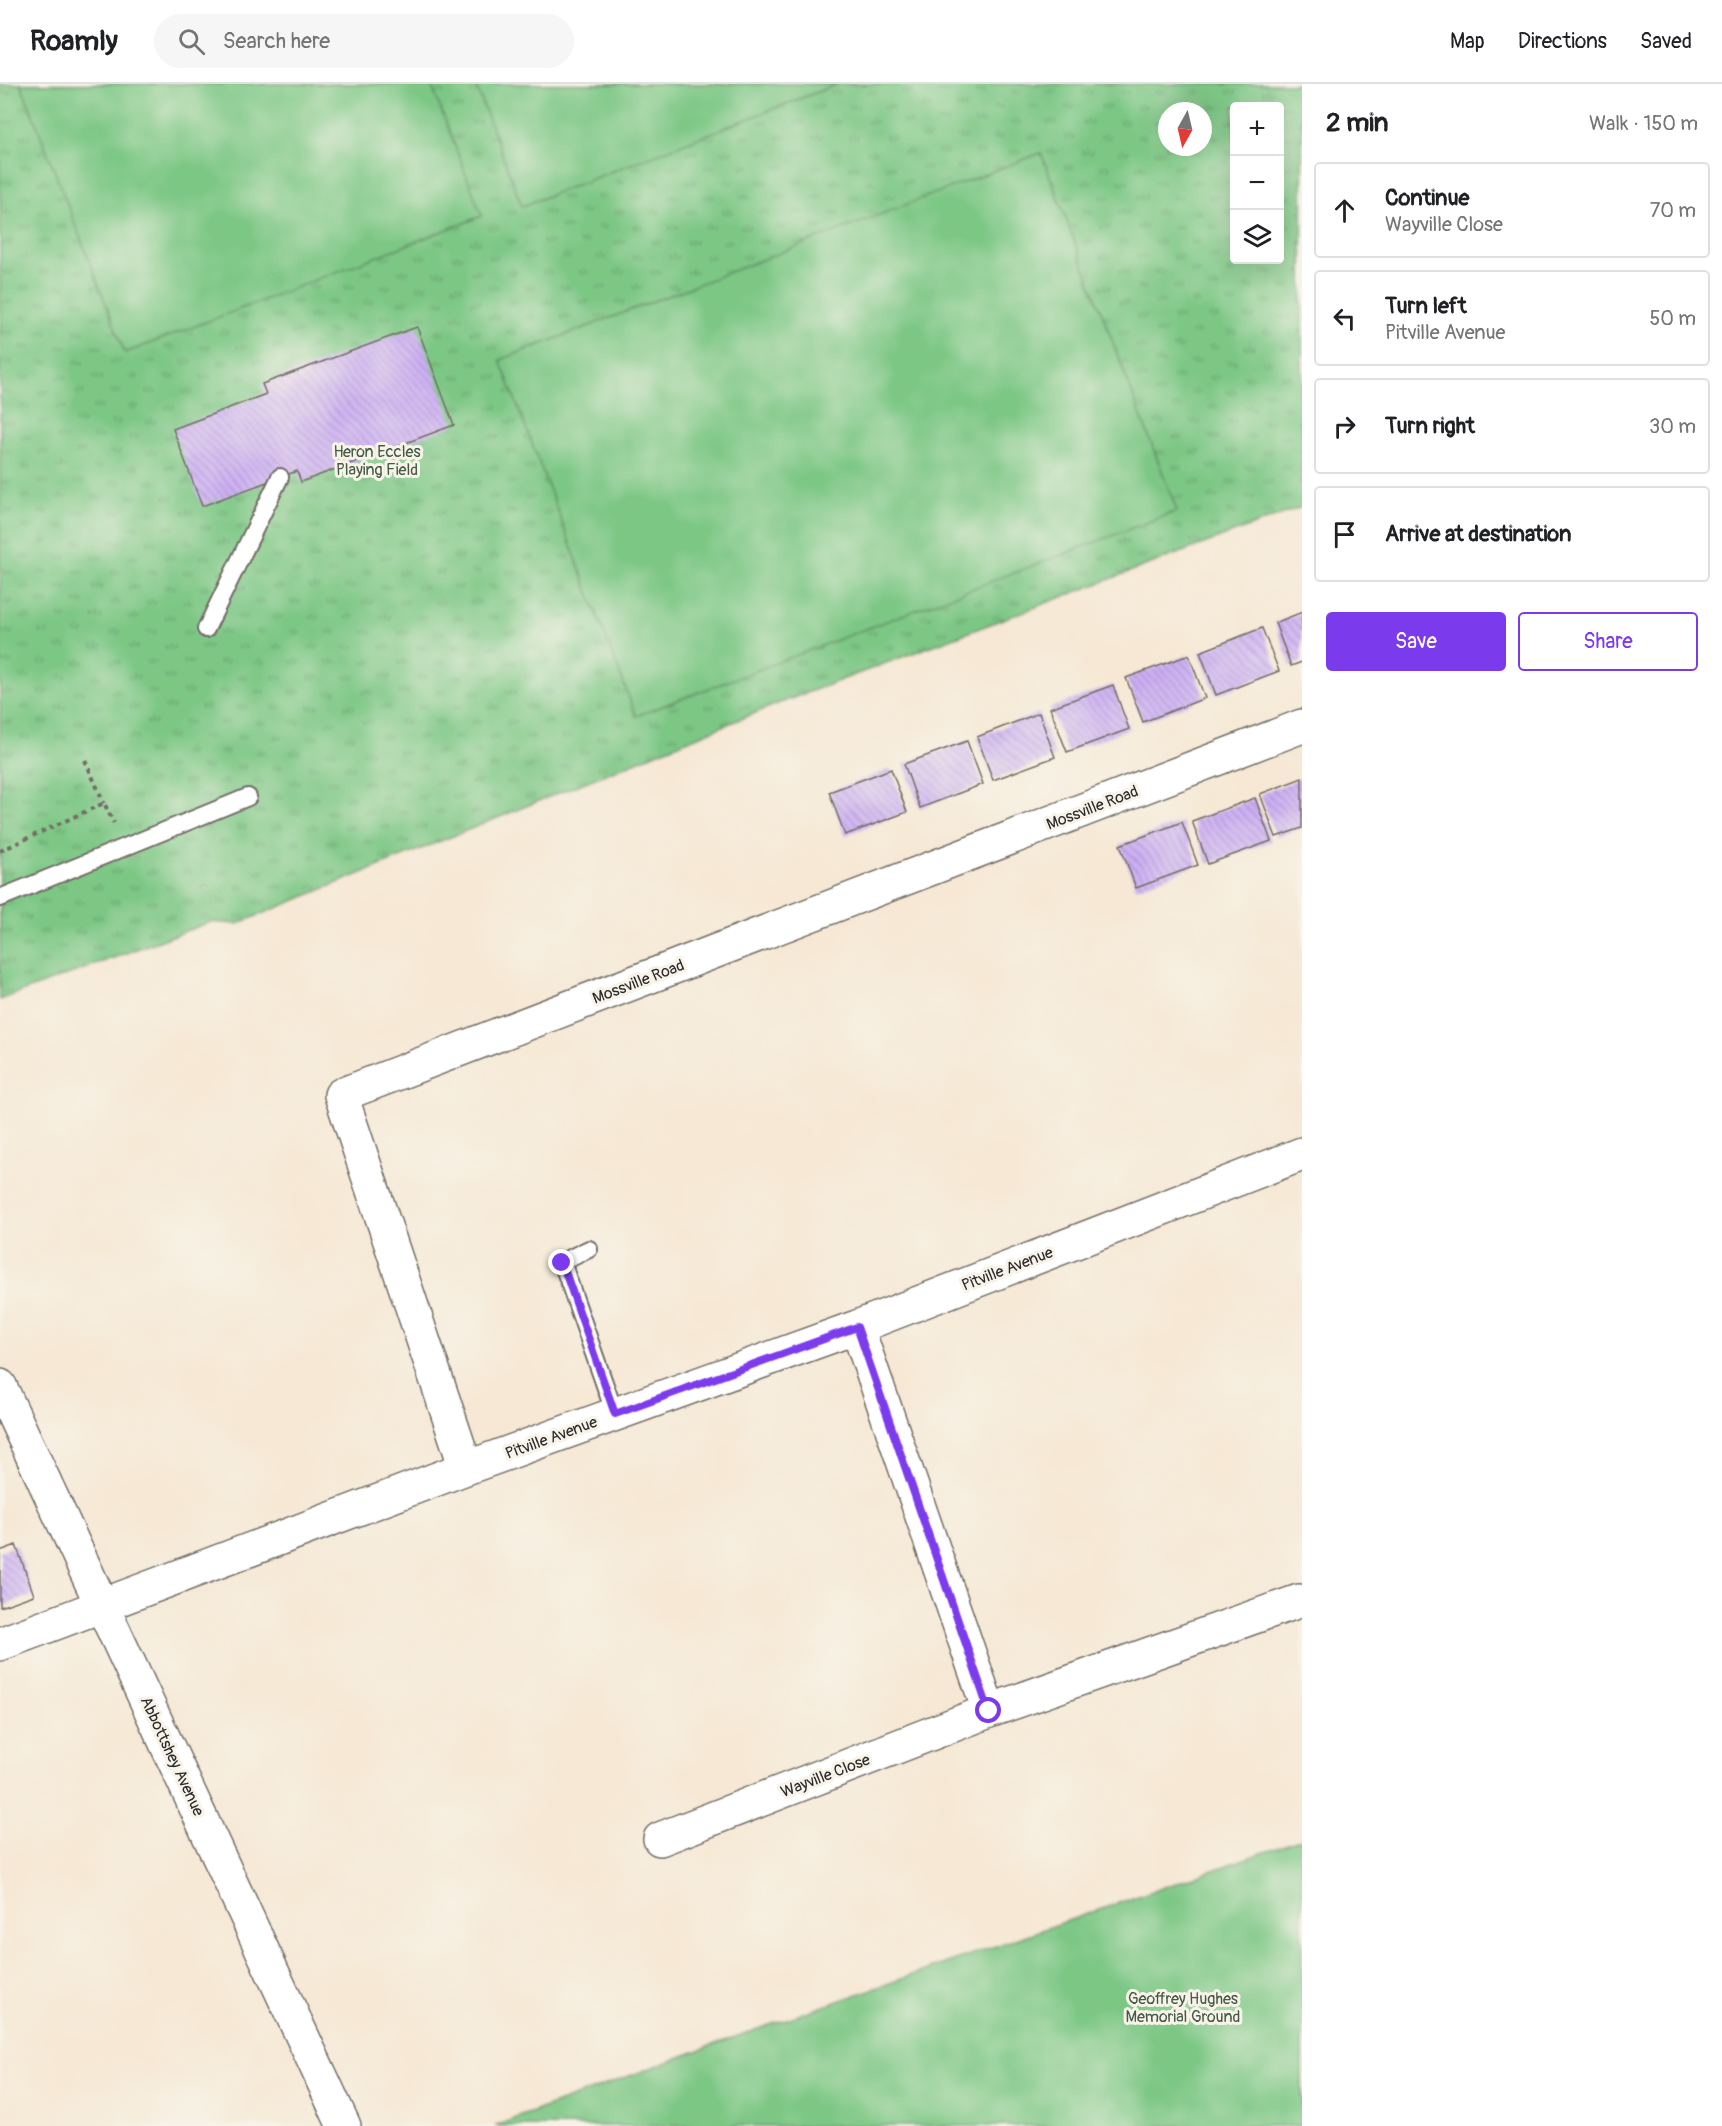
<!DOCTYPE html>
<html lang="en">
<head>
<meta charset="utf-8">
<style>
  :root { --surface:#fff; --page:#f6f6f6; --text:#202124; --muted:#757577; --line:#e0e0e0; --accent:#7c3aed }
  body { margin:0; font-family:Pangolin,sans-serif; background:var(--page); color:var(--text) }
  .controls { position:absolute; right:18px; top:18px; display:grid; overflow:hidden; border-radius:6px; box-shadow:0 6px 24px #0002 }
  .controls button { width:54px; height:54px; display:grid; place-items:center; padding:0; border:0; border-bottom:2px solid var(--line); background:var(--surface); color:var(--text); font:30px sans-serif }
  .compass { position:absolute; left:1158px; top:18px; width:54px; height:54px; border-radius:50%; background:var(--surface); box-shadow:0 6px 24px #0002; rotate:188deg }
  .stop { position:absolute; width:18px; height:18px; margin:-14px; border:4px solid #7c3aed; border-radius:50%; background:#fff }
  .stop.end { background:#7c3aed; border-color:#fff; box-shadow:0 2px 6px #0008 }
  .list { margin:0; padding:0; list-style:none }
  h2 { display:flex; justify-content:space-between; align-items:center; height:78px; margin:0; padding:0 24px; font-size:26px }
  h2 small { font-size:20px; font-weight:400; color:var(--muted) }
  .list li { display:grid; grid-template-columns:39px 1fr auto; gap:18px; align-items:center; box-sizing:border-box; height:96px; margin:0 12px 12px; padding:0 12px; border:2px solid var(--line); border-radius:6px }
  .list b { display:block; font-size:22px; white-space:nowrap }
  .list p { margin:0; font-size:20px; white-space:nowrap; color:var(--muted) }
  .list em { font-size:20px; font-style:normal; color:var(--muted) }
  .actions { display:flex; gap:12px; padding:18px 24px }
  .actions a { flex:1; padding:14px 0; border:2px solid var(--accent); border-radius:6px; text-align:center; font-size:21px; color:var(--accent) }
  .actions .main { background:var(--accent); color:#fff }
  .icon { flex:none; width:33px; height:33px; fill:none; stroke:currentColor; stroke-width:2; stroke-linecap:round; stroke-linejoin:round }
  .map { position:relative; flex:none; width:1302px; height:2042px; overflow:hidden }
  header { display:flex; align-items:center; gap:36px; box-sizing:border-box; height:84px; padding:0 30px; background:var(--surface); border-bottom:2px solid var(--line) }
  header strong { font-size:28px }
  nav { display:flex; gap:33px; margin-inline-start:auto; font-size:21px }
  .search { width:420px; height:54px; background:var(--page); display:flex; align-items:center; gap:15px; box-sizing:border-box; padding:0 21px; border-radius:33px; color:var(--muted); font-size:22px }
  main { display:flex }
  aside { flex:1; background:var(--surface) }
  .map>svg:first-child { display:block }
  .park { fill:url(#park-tufts); stroke:#547958; stroke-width:1.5; fill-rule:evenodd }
  .pitch { fill:#7dc785; stroke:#547958; stroke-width:1.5 }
  .building { fill:url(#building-back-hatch) }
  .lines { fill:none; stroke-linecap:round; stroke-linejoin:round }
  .lane-casing { stroke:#726d66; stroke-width:20 }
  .street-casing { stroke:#726d66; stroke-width:36 }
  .path { stroke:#726d66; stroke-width:4; stroke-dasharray:4.5 4.5; stroke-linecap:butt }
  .lane { stroke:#fff; stroke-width:16 }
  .street { stroke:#fff; stroke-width:33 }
  .route { stroke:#7c3aed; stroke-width:8 }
  .labels { text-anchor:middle; stroke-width:6; stroke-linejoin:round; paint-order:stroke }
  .park-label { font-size:16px; fill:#445a46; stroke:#f7f3e8 }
  .street-label { font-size:16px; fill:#2b2b2b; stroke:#f7f3e8 }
</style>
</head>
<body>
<header>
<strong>Roamly</strong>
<div class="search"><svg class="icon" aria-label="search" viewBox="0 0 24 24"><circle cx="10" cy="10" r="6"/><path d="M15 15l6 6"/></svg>Search here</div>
<nav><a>Map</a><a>Directions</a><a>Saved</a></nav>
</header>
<main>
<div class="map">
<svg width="1302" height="2042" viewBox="0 0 1302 2042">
  <defs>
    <pattern id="park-tufts" width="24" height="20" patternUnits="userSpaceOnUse" patternTransform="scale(1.5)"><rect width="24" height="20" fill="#7dc785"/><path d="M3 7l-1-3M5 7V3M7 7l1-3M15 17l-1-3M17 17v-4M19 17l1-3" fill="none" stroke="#67a26d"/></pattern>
    <pattern id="building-back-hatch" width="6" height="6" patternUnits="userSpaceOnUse" patternTransform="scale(1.5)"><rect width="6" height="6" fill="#cdb0f5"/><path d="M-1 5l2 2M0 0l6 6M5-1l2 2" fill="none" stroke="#a78fc7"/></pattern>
  </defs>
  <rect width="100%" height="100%" fill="#f7f3e8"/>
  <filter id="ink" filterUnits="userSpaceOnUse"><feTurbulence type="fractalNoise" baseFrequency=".0167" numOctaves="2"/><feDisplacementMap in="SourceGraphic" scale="12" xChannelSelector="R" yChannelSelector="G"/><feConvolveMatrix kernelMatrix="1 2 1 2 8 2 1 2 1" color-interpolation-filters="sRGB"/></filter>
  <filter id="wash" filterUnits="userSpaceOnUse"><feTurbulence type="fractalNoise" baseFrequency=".008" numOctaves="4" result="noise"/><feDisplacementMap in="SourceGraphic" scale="24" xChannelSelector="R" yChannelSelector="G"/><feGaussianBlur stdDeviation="1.35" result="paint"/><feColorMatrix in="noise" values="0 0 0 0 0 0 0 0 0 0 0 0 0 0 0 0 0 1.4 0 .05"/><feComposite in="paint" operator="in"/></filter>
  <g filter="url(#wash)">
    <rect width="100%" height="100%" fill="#f6e8d4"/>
    <path class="park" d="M0 0H1302V423L777 620 237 840 210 838 0 916ZM1234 22H1280V176H1234ZM1167 27H1203V63H1167Z"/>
    <path class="pitch" d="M21 0H431L482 132 125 269Z
      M475 0H838L522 122Z
      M1041 69 1177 427 636 632 500 276Z
      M1302 1755V2042H495L718 1959Z"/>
    <g id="blocks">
      <path class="building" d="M417 243 454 341 301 398 297 387 202 422 173 345 266 310 262 300Z
        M1302 528V578L1291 582 1275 539Z
        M1262 544 1279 587 1216 611 1200 568Z
        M1189 571 1205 614 1143 638 1126 594Z
        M1113 601 1129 645 1067 668 1050 624Z
        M1039 629 1055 673 993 696 977 653Z
        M967 657 983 700 920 724 904 680Z
        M891 685 907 728 845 751 829 708Z
        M1302 694V744L1276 753 1260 710Z
        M1255 714 1271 757 1208 780 1192 737Z
        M1182 738 1198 781 1136 804 1120 761Z
        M16 1461 34 1511 0 1523V1467Z"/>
    </g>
  </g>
  <g filter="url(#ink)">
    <use href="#blocks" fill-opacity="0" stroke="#726d66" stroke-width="1.5"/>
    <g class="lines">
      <defs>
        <path id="lane" d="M206 545 280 393
          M0 814 248 713
          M589 1165 562 1178 615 1330"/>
        <path id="street" d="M857 1243 989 1627
          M0 1302 344 2042
          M466 1384 341 1011 1302 642
          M0 1560 466 1384 857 1243 1302 1070
          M660 1755 989 1627 1299 1517"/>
      </defs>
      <use href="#lane" class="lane-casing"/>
      <use href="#street" class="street-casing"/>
      <path class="path" d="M85 676 104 719
        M0 767 104 719 114 739"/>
      <use href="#lane" class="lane"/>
      <use href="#street" class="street"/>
    </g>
  </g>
  <g class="lines" filter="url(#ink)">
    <path class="route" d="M562 1179 615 1330 857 1243 989 1627"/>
  </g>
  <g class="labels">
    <g class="park-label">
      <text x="377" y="373">Heron Eccles<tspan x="377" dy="18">Playing Field</tspan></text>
      <text x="1183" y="1920">Geoffrey Hughes<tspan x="1183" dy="18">Memorial Ground</tspan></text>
    </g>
    <g class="street-label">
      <text transform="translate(1092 723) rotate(-21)" y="6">Mossville Road</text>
      <text transform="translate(638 897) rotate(-21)" y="6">Mossville Road</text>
      <text transform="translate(1007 1184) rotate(-21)" y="6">Pitville Avenue</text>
      <text transform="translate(551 1353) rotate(-20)" y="6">Pitville Avenue</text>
      <text transform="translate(173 1672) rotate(65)" y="6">Abbottshey Avenue</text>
      <text transform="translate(825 1691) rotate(-21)" y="6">Wayville Close</text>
    </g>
  </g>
</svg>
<div class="controls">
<button>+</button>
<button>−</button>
<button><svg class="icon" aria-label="layers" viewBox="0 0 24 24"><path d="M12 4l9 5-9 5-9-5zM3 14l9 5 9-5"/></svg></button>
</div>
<svg class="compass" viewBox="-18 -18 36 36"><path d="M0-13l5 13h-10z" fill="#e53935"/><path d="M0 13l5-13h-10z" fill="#757577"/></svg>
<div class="stop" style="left:989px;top:1627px"></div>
<div class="stop end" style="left:562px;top:1179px"></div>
</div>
<aside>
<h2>2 min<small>Walk · 150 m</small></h2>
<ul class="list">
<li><svg class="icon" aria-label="ahead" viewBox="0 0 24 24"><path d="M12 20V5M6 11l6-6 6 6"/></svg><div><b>Continue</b><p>Wayville Close</p></div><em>70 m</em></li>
<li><svg class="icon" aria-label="left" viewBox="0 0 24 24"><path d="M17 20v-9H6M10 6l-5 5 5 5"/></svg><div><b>Turn left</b><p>Pitville Avenue</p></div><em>50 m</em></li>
<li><svg class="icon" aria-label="right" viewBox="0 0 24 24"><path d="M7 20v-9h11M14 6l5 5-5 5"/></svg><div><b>Turn right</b></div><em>30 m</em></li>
<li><svg class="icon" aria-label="arrive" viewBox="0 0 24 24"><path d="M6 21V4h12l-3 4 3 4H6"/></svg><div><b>Arrive at destination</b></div></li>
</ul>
<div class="actions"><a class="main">Save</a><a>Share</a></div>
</aside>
</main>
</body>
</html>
